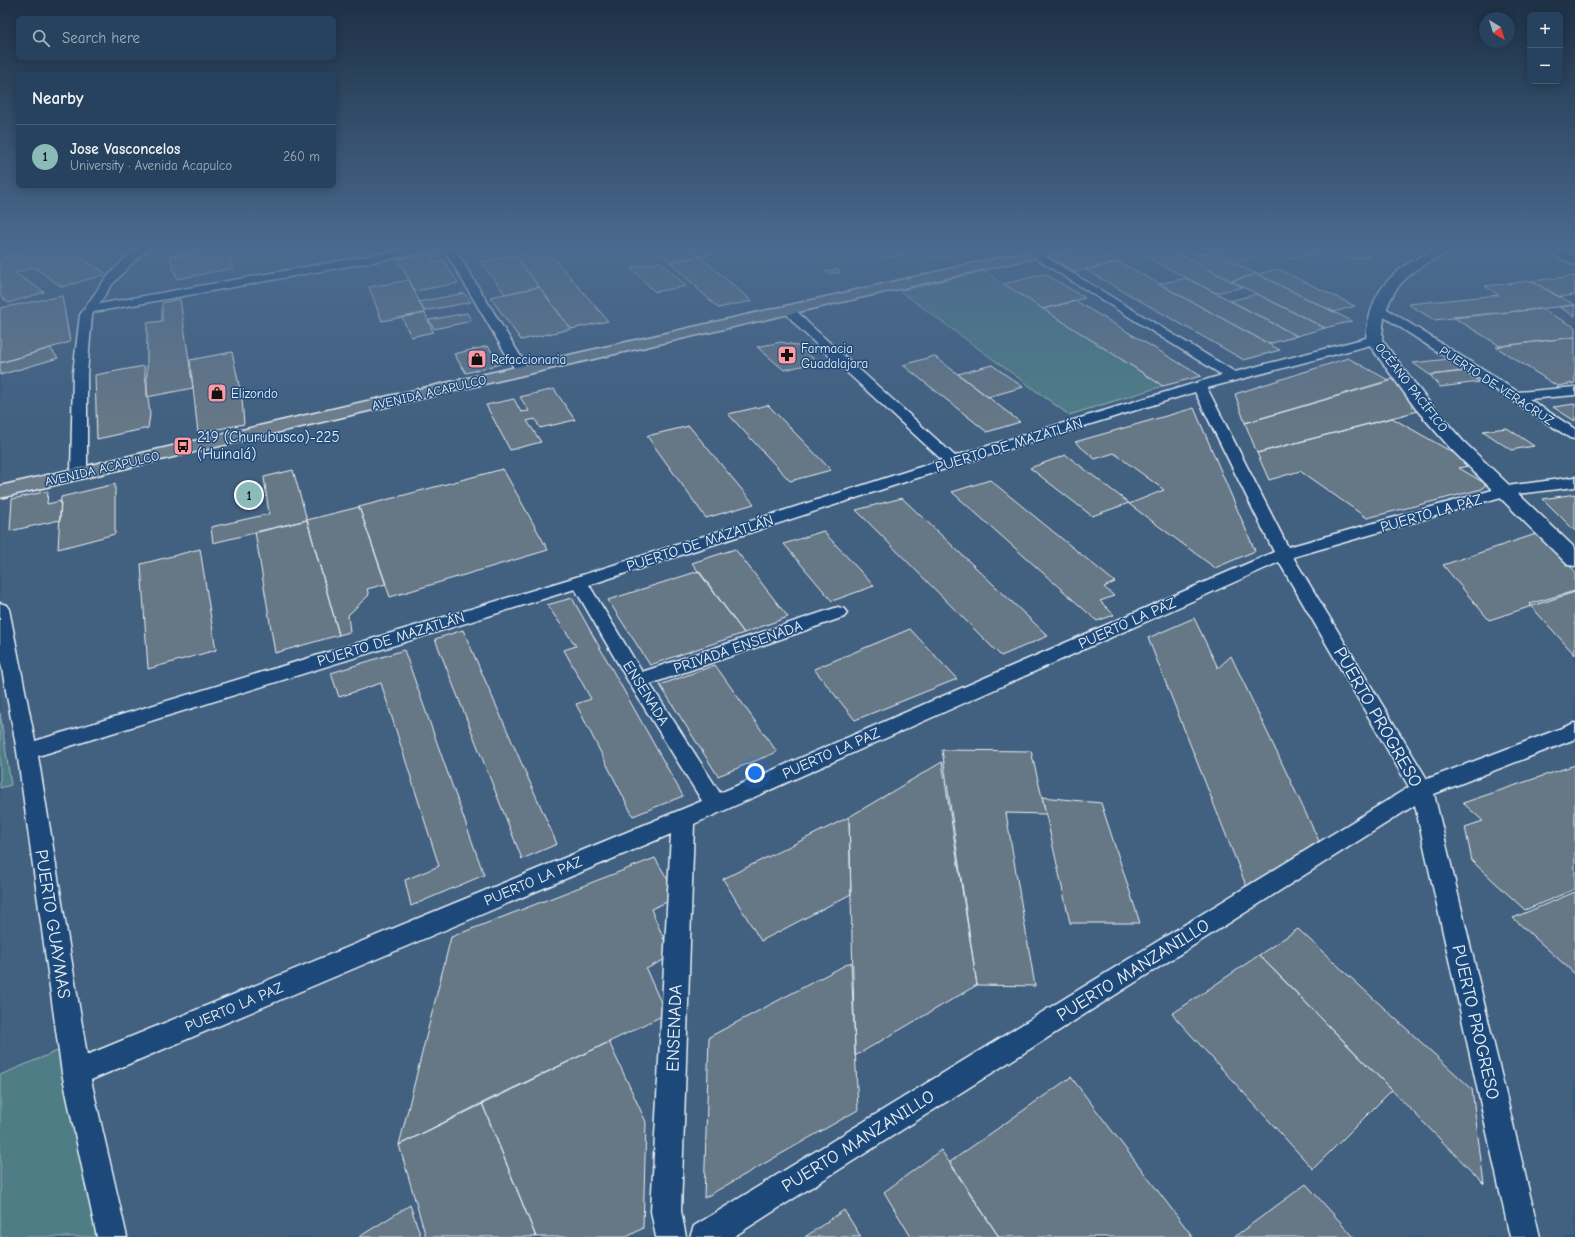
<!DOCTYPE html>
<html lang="en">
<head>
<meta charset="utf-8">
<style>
  :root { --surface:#27425e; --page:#2f4964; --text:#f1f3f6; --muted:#a4b0bc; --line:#435b73; --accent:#8bbbb9 }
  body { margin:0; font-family:"Comic Neue",sans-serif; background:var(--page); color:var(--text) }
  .controls { position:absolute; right:12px; top:12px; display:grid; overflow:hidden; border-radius:6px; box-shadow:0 2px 10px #0003 }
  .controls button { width:36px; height:36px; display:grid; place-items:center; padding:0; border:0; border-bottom:1px solid var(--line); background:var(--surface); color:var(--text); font:20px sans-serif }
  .compass { position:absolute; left:1479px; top:12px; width:36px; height:36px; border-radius:50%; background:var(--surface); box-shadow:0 2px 10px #0003; rotate:142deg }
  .you { position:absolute; left:755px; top:773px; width:14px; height:14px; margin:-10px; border:3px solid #fff; border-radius:50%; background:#1a73e8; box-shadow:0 0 0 6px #1a73e833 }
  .badge { display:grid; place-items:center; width:26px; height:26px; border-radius:50%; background:var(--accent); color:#111; font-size:13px; font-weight:700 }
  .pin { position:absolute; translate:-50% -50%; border:2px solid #fff; box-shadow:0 1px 4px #0006 }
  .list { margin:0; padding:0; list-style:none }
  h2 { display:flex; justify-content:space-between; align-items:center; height:52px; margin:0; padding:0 16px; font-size:17px }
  h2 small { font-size:13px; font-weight:400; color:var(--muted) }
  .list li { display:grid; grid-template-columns:26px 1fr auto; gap:12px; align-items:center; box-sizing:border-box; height:64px; padding:0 16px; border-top:1px solid var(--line) }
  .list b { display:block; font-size:15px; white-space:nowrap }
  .list p { margin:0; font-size:13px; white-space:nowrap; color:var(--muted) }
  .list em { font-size:13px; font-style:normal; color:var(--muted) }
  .icon { flex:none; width:22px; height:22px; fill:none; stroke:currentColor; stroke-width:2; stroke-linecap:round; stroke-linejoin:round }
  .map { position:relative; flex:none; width:1575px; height:1237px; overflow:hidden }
  .search { position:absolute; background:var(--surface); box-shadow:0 2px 10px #0003; left:16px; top:16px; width:320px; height:44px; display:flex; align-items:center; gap:10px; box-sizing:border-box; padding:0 14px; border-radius:6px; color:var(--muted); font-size:15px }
  .panel { position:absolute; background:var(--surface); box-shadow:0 2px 10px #0003; left:16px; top:72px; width:320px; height:116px; border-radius:6px }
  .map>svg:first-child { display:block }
  .built { fill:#436180 }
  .green { fill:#507d86; stroke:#9cb7bf }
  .building { fill:#667786; stroke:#e8f1f8 }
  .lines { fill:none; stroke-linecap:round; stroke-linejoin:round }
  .street-casing { stroke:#e8f1f8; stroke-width:3 }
  .secondary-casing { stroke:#e8f1f8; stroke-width:3 }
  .primary-casing { stroke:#e8f1f8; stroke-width:3 }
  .highway-casing { stroke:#e8f1f8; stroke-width:3 }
  .street { fill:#1f4a7a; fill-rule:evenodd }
  .secondary { fill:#1f4a7a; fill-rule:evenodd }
  .primary { fill:#6d7d8c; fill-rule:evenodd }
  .highway { fill:#6d7d8c; fill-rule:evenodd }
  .labels { text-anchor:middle; stroke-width:3; stroke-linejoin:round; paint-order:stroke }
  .far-poi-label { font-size:13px; fill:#e8f1f8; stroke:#1f4a7a; text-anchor:start }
  .far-street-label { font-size:13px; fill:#e8f1f8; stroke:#1f4a7a }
  .poi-label { font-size:15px; fill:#e8f1f8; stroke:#1f4a7a; text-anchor:start }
  .street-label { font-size:15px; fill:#e8f1f8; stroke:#1f4a7a }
  .near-street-label { font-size:18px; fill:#e8f1f8; stroke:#1f4a7a }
</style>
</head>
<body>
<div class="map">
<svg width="1575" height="1237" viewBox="0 0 1575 1237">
  <rect width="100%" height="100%" fill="#34587e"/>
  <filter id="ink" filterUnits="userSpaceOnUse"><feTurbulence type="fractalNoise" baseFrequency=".025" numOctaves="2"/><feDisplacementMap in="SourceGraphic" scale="8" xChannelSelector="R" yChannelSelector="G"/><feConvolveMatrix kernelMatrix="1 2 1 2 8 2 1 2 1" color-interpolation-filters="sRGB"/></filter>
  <g filter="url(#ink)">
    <path class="built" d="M0 246H1571L1575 248V1237H0Z"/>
    <path class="green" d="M914 246H982L984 247 933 259Z
      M984 271 1004 284 1163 386 1069 415 900 291Z
      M0 713 11 785 0 788Z
      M72 1045 111 1237H0V1075Z"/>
    <path class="building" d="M42 246H63L107 274 62 287 34 267 15 273 44 292 9 303 0 296V259Z
      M172 246H224V247L170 257 167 247Z
      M328 246H363L364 248 333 254Z
      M654 246H689L699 256 670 262Z
      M689 246H721L726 251 699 256Z
      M867 246H903L912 252 884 258Z
      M1090 246 1119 262 1075 272 1047 255Z
      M1163 246 1231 281 1243 287 1216 293 1127 247Z
      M1163 246H1179L1197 255 1211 252 1257 274 1231 281Z
      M1206 246H1234L1255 257 1238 262Z
      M1284 246H1310L1313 247 1311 249 1319 253 1291 258 1280 253 1292 250Z
      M1327 246H1353L1371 256 1352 259Z
      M224 247 234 268 177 279 170 257Z
      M546 249 608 321 571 329 515 255Z
      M439 251 440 254 430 257 434 263 444 261 458 283 415 291 398 259Z
      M515 255 539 287 505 294 481 262Z
      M699 256 752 301 718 308 670 262Z
      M661 262 686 286 655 292 631 268Z
      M1119 262 1269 344 1280 350 1244 360 1086 270Z
      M837 269 841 272 829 274 825 271Z
      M1278 269 1355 306 1334 312 1257 274Z
      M1045 274 1085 298 1043 309 1004 284Z
      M1257 274 1334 312 1352 321 1325 328 1231 281Z
      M1575 276V295L1559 297 1531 281Z
      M1186 278 1216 293 1297 336 1269 344 1159 284Z
      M409 280 425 313 382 321 369 287Z
      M1531 281 1575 305 1434 320 1408 304 1499 295 1485 286Z
      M539 287 571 329 521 340 490 297Z
      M464 293 471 302 424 311 419 302Z
      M1257 294 1325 328 1297 336 1230 301Z
      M62 296 70 342 0 363V308Z
      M180 299 193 388 147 397V323L162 321V303Z
      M1076 301 1201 376 1163 386 1043 309Z
      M1575 305V316L1559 307Z
      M1541 309 1575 327V337L1500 346 1453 317Z
      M425 313 433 332 411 337 402 317Z
      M467 313 472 321 434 329 429 320Z
      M1575 337V383L1557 386 1496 347Z
      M781 342 796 345 818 362 784 370 757 347Z
      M488 346 500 364 466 373 454 354Z
      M50 348 58 358 0 375V363Z
      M232 352 242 399 244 424 198 433 190 360Z
      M934 356 988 397 1020 422 987 432 903 365Z
      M1348 358 1390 381 1245 423 1235 394Z
      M1449 359 1468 371 1430 375 1413 363Z
      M992 365 1023 387 988 397 958 374Z
      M144 366 150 414 148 428 97 439 95 375Z
      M1462 371 1479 382 1440 387 1430 375Z
      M1397 378 1422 410 1257 453 1245 423Z
      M554 389 575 420 540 428 535 419 527 421 541 442 510 450 486 405 514 399 521 412 529 411 520 397Z
      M1575 404V421L1553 407Z
      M768 405 831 470 790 481 728 414Z
      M1194 408 1255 551 1215 568 1129 504 1164 490 1114 453 1095 459 1075 442Z
      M1392 418 1459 456 1468 466 1459 468 1486 484 1482 489 1367 518 1300 471 1269 480 1257 453Z
      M689 426 754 504 706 518 647 436Z
      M1507 428 1534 446 1511 450 1483 431Z
      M1066 455 1129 503 1092 516 1030 468Z
      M503 469 548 550 390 597 359 507Z
      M293 470 307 520 213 543 211 527 269 514 264 477Z
      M990 480 1115 582 1104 587 1114 596 1100 601 1114 615 1097 621 952 492Z
      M115 484V534L58 549 61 497Z
      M48 491 47 504 61 501 60 520 10 531 12 499Z
      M1575 494V531L1543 499Z
      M902 498 1048 636 1001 656 856 510Z
      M359 507 386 584 367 589 369 595 348 615 350 632 339 635 307 520Z
      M307 520 339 635 275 653 255 532Z
      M823 531 874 586 832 601 784 544Z
      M1536 534 1575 571V592L1489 620 1443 565Z
      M200 549 216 650 148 669 141 564Z
      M735 549 788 617 744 633 692 563Z
      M699 571 744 633 650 665 608 600Z
      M1575 591V655L1529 604Z
      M572 598 683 796 633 816 576 704 591 699 564 650 576 646 547 605Z
      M1194 618 1218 668 1231 656 1319 841 1247 888 1148 638Z
      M910 629 957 679 855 720 814 669Z
      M463 630 557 844 522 859 435 639Z
      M404 650 484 875 411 906 405 880 439 866 381 683 339 697 331 673Z
      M715 665 777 752 718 776 660 685Z
      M942 750 1031 751 1046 814 1006 813 1035 986 977 985Z
      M942 762 977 985 855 1056 849 817Z
      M1575 765V889L1525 910 1472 861 1465 827 1483 821 1463 803Z
      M1042 797 1101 803 1140 923H1070Z
      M849 817 851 894 761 941 723 879Z
      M655 858 678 897 651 909 671 956 646 969 666 1014 399 1145 451 937Z
      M1575 892V974L1513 918Z
      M1298 929 1472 1089 1484 1184 1259 955Z
      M1259 955 1392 1090 1313 1169 1172 1014Z
      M851 962 858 1110 704 1198 709 1037Z
      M609 1042 646 1122 643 1228 627 1237H536L482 1103Z
      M1071 1077 1193 1237H999L950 1162Z
      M482 1103 536 1237H426L399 1145Z
      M941 1150 999 1237H911L884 1192Z
      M1306 1184 1354 1237H1234Z
      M410 1205 421 1237H359Z
      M844 1210 861 1237H805Z"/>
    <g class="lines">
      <defs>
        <path id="street" d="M140 246H152L131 264 110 287 99 304 423 246H453L529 370 522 374 517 373 444 249 94 312 92 315 87 373V473L84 476H74L71 473 73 373 80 315 102 283 123 260Z
          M1036 251 1235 372 1374 336 1378 337 1380 340 1378 343 1207 388 1288 547 1507 486 1575 477V487L1508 495 1293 557 1427 779 1575 723V739L1434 794 1540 1237H1510L1415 805 733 1237H690L694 1226 1409 787 1279 562 694 824 681 1211 686 1237H656L651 1211 671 834 91 1080 127 1237H97L62 1073 17 751 0 658V603L6 605 9 609 35 741 573 578 942 460 800 329 783 310 789 306 793 307 808 323 955 456 1222 375 1032 256 1031 254ZM1195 392 1274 552 720 793 650 684 844 617 847 613 844 609 838 607 832 609 642 672 589 585 957 465ZM575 589 631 686 702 801 87 1055 38 756Z
          M1379 304 1518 392 1575 387V395L1529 399 1575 429V439L1570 438 1375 311 1373 308Z"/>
        <path id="secondary" d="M1441 246H1457C1453 253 1441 256 1433 260 1398 278 1383 300 1382 340L1428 401 1463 441 1575 548V566L1568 565 1451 449 1416 409 1366 340C1370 285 1395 268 1441 246Z
          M1540 246H1556L1575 256V265L1541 249Z"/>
        <path id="primary" d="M1051 246H1075L1069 250 419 399 0 498V486L419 389Z"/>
        <path id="highway" d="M1557 246 1575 247V256L1558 249Z"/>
      </defs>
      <use href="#street" class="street-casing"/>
      <use href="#secondary" class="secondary-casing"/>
      <use href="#primary" class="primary-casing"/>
      <use href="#highway" class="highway-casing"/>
      <use href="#street" class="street"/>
      <use href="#secondary" class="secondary"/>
      <use href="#primary" class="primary"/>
      <use href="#highway" class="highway"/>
    </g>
  </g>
  <linearGradient id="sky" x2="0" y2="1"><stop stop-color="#1d3045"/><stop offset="0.59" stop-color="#4a6a8f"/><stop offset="1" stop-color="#4a6a8f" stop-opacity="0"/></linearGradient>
  <rect width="1575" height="419" fill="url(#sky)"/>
  <defs>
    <symbol id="pharmacy-square" viewBox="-11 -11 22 22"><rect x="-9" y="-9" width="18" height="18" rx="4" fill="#ff9aa2" stroke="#1f4a7a"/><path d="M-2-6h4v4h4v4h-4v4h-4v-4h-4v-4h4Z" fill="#111"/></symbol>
    <symbol id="shop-square" viewBox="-11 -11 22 22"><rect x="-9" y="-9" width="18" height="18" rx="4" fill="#ff9aa2" stroke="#1f4a7a"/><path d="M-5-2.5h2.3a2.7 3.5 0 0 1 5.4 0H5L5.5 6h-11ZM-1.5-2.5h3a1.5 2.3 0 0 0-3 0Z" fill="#111"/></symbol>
    <symbol id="bus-square" viewBox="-11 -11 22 22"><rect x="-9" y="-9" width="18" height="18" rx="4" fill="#ff9aa2" stroke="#1f4a7a"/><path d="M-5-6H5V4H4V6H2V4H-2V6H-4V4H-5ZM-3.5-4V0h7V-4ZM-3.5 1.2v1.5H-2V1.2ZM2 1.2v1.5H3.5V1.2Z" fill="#111"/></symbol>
  </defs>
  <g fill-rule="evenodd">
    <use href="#pharmacy-square" x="776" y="344" width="22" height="22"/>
    <use href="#shop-square" x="466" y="348" width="22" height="22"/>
    <use href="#shop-square" x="206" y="382" width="22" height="22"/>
    <use href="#bus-square" x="172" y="435" width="22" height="22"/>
  </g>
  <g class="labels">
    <g class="far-poi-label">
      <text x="801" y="353">Farmacia<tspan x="801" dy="15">Guadalajara</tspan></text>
      <text x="491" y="364">Refaccionaria</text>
      <text x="231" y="398">Elizondo</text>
    </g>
    <g class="far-street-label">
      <text transform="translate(1497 385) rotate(33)" y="5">PUERTO DE VERACRUZ</text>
      <text transform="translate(1412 387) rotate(52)" y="5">OCÉANO PACÍFICO</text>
      <text transform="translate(429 392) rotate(-13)" y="5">AVENIDA ACAPULCO</text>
      <text transform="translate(102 468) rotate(-13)" y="5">AVENIDA ACAPULCO</text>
    </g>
    <g class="poi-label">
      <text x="197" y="442">219 (Churubusco)-225<tspan x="197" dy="17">(Huinalá)</tspan></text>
    </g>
    <g class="street-label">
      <text transform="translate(1009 445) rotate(-17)" y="5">PUERTO DE MAZATLÁN</text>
      <text transform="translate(1431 513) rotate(-16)" y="5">PUERTO LA PAZ</text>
      <text transform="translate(700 543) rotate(-18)" y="5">PUERTO DE MAZATLÁN</text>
      <text transform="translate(1127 623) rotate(-24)" y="5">PUERTO LA PAZ</text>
      <text transform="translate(391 639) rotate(-17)" y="5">PUERTO DE MAZATLÁN</text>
      <text transform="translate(738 647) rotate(-19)" y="5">PRIVADA ENSENADA</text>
      <text transform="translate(646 693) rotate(58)" y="5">ENSENADA</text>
      <text transform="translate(831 753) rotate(-24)" y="5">PUERTO LA PAZ</text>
      <text transform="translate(533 881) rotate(-23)" y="5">PUERTO LA PAZ</text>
      <text transform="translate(234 1007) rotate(-23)" y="5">PUERTO LA PAZ</text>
    </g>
    <g class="near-street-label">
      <text transform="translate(1378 717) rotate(60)" y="6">PUERTO PROGRESO</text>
      <text transform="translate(53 924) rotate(81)" y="6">PUERTO GUAYMAS</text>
      <text transform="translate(1133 970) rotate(-32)" y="6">PUERTO MANZANILLO</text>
      <text transform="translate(1476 1022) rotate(77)" y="6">PUERTO PROGRESO</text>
      <text transform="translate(674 1028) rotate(-88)" y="6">ENSENADA</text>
      <text transform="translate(858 1141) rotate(-32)" y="6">PUERTO MANZANILLO</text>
    </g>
  </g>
</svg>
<div class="controls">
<button>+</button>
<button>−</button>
</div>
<svg class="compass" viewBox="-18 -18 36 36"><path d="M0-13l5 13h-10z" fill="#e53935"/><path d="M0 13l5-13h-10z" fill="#a4b0bc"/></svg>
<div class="you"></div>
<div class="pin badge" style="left:249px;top:495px">1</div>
<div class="search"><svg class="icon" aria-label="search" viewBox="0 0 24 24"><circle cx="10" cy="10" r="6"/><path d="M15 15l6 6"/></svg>Search here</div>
<section class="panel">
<h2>Nearby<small></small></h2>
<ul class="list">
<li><span class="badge">1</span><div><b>Jose Vasconcelos</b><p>University · Avenida Acapulco</p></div><em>260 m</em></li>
</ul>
</section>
</div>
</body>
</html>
